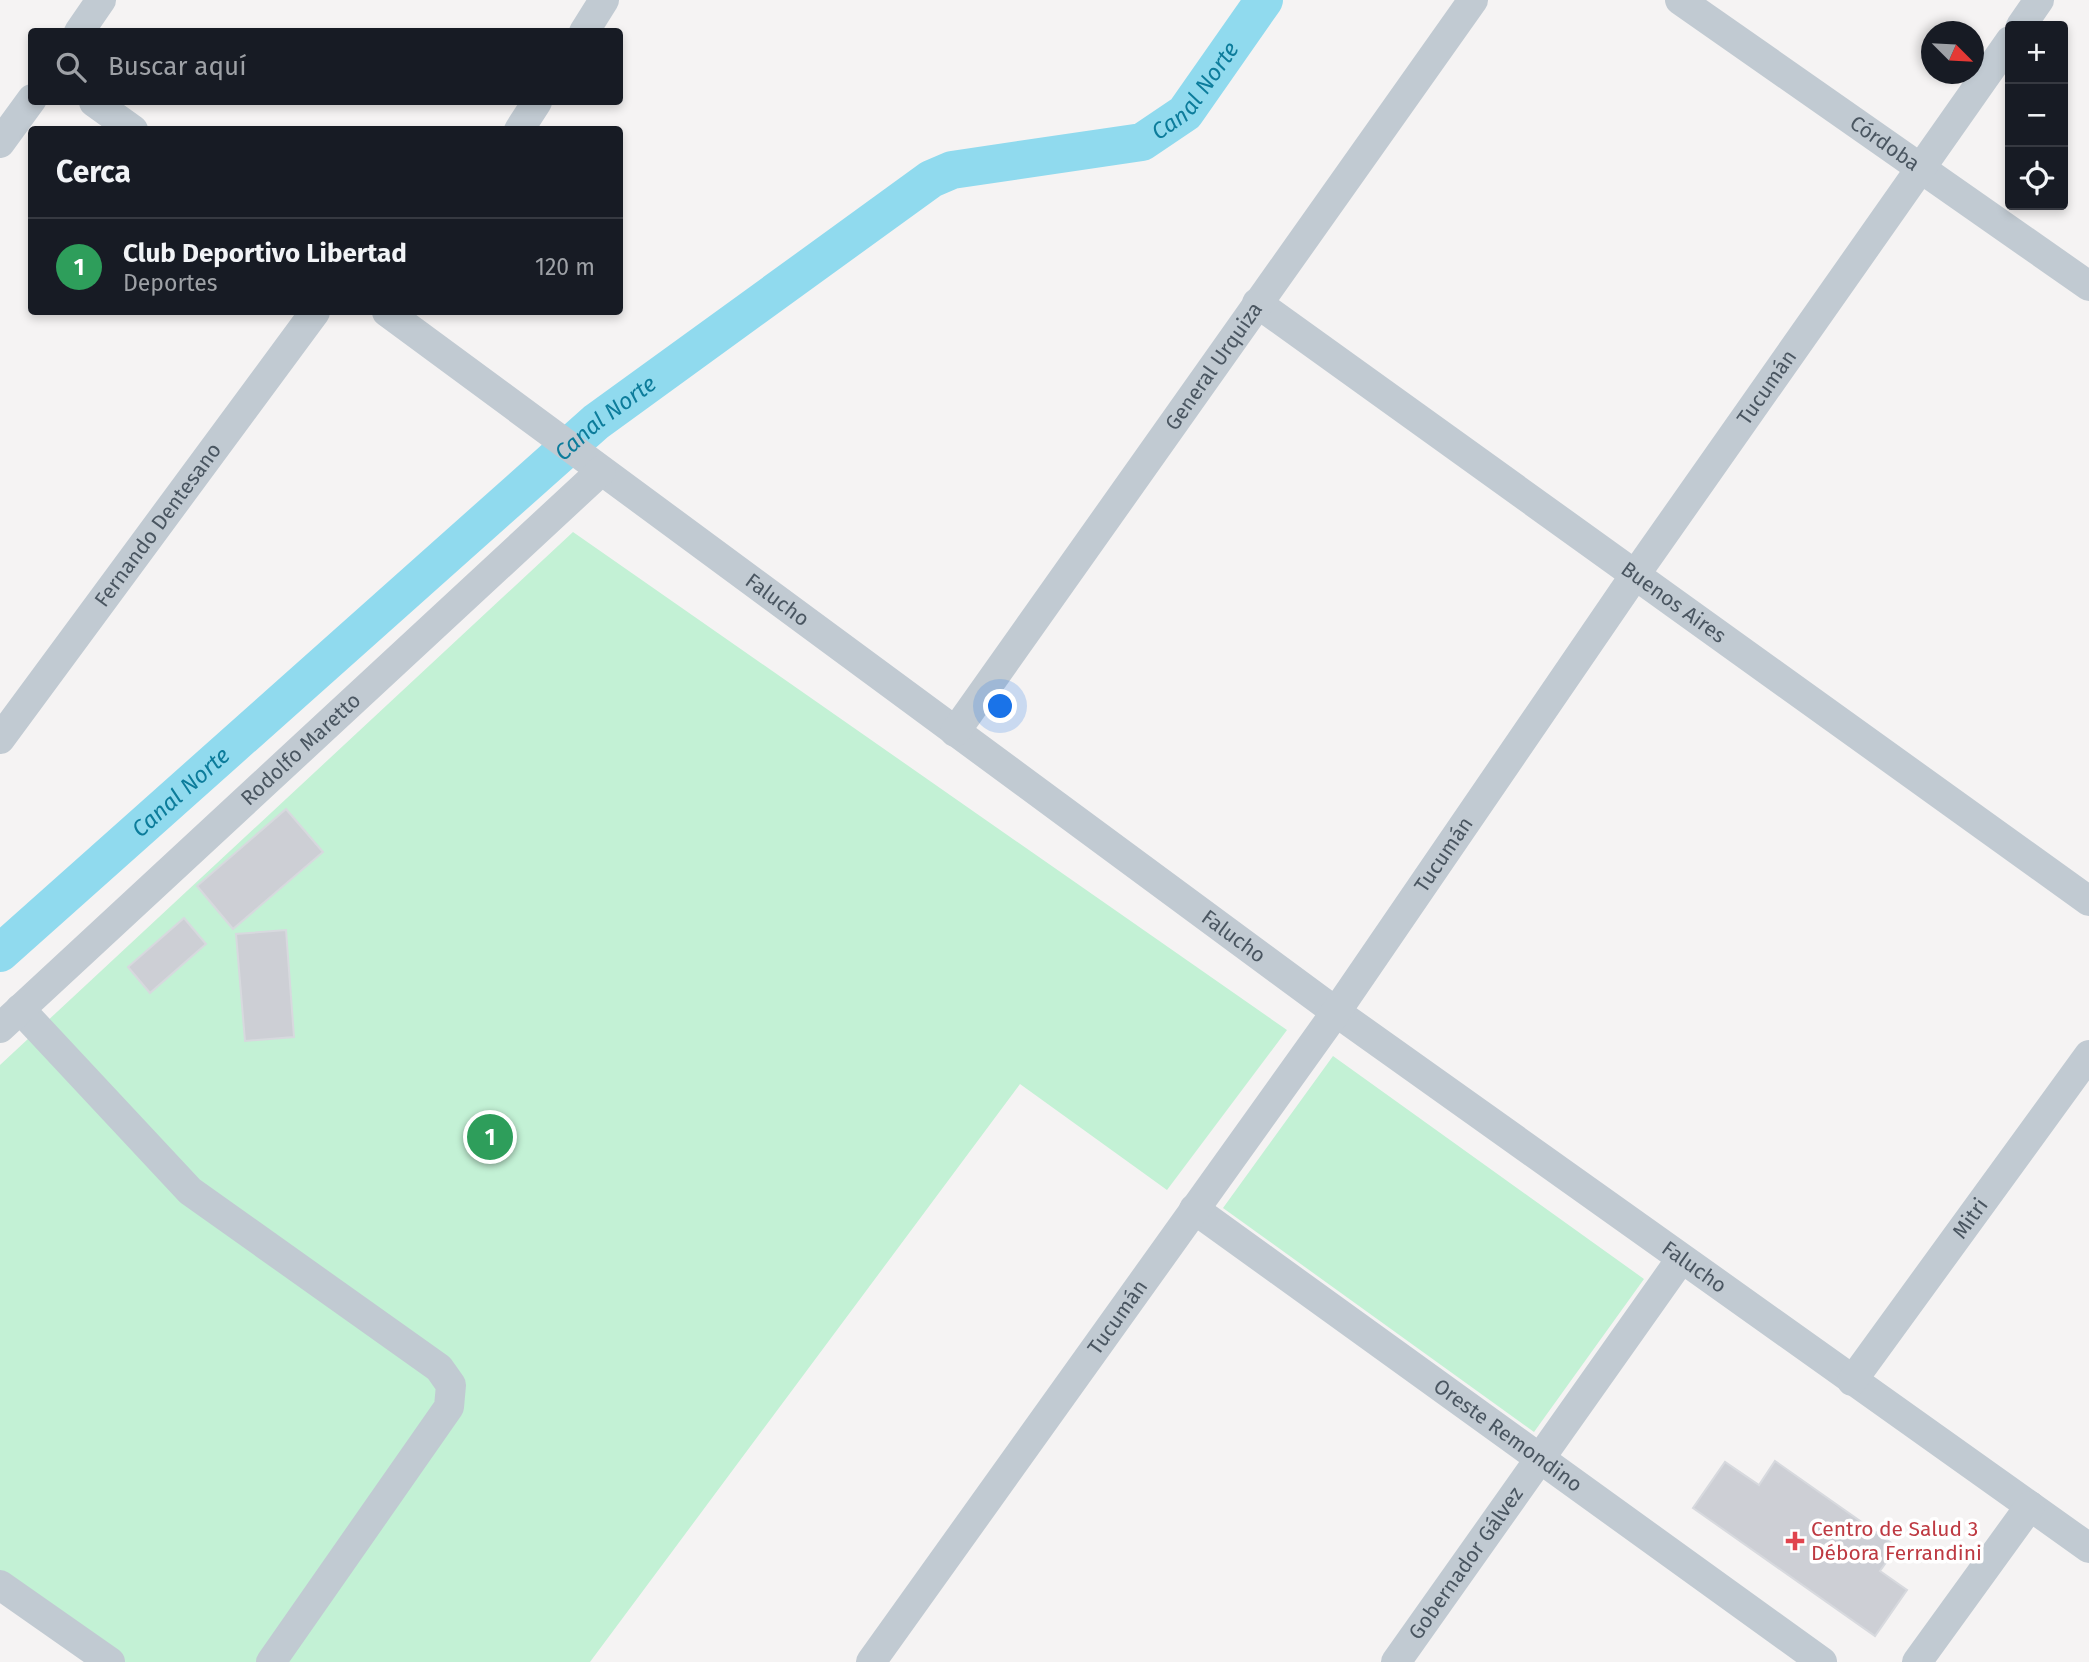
<!DOCTYPE html>
<html lang="es">
<head>
<meta charset="utf-8">
<style>
  :root { --surface:#171b24; --page:#20242c; --text:#f1f3f6; --muted:#9ea1a6; --line:#363941; --accent:#1a73e8 }
  body { margin:0; font-family:"Fira Sans",sans-serif; background:var(--page); color:var(--text) }
  .controls { position:absolute; right:21px; top:21px; display:grid; overflow:hidden; border-radius:7px; box-shadow:0 4px 10px #0003 }
  .controls button { width:63px; height:63px; display:grid; place-items:center; padding:0; border:0; border-bottom:2px solid var(--line); background:var(--surface); color:var(--text); font:35px sans-serif }
  .compass { position:absolute; left:1921px; top:21px; width:63px; height:63px; border-radius:50%; background:var(--surface); box-shadow:0 4px 10px #0003; rotate:114deg }
  .you { position:absolute; left:1001px; top:707px; width:24px; height:24px; margin:-18px; border:5px solid #fff; border-radius:50%; background:#1a73e8; box-shadow:0 0 0 10px #1a73e833 }
  .badge { display:grid; place-items:center; width:46px; height:46px; border-radius:50%; background:var(--accent); color:#fff; font-size:23px; font-weight:700 }
  .pin { position:absolute; translate:-50% -50%; border:4px solid #fff; box-shadow:0 2px 7px #0006 }
  .list { margin:0; padding:0; list-style:none }
  h2 { display:flex; justify-content:space-between; align-items:center; height:91px; margin:0; padding:0 28px; font-size:30px }
  h2 small { font-size:23px; font-weight:400; color:var(--muted) }
  .list li { display:grid; grid-template-columns:46px 1fr auto; gap:21px; align-items:center; box-sizing:border-box; height:98px; padding:0 28px; border-top:2px solid var(--line) }
  .list b { display:block; font-size:26px; white-space:nowrap }
  .list p { margin:0; font-size:23px; white-space:nowrap; color:var(--muted) }
  .list em { font-size:23px; font-style:normal; color:var(--muted) }
  .icon { flex:none; width:38px; height:38px; fill:none; stroke:currentColor; stroke-width:2; stroke-linecap:round; stroke-linejoin:round }
  .map { position:relative; flex:none; width:2089px; height:1662px; overflow:hidden }
  .search { position:absolute; background:var(--surface); box-shadow:0 4px 10px #0003; left:28px; top:28px; width:595px; height:77px; display:flex; align-items:center; gap:18px; box-sizing:border-box; padding:0 24px; border-radius:7px; color:var(--muted); font-size:26px }
  .panel { position:absolute; background:var(--surface); box-shadow:0 4px 10px #0003; left:28px; top:126px; width:595px; height:189px; border-radius:7px }
  .map>svg:first-child { display:block }
  .green { fill:#c3f1d5 }
  .lines { fill:none; stroke-linecap:round; stroke-linejoin:round }
  .canal { stroke:#90daee; stroke-width:38 }
  .building { fill:#cdcfd5; stroke:#d7d9de; stroke-width:2 }
  .minor { stroke:#c1cad2; stroke-width:30 }
  .health-dot { fill:#e0444e; stroke:#fff; stroke-width:2.5 }
  .labels { text-anchor:middle; stroke-width:7; stroke-linejoin:round; paint-order:stroke }
  .street-label { font-size:21px; fill:#4a5661; stroke:#fff }
  .health-label { font-size:21px; fill:#be3a42; stroke:#fff; text-anchor:start }
  .water-label { font-size:23px; font-style:italic; fill:#0c7c9b; stroke:#fff }
</style>
</head>
<body>
<div class="map">
<svg width="2089" height="1662" viewBox="0 0 2089 1662">
  <rect width="100%" height="100%" fill="#f5f3f3"/>
  <path class="green" d="M573 532 1287 1030 1167 1190 1020 1084 590 1662H123L0 1575V1065Z
    M1333 1056 1644 1279 1534 1432 1223 1208Z"/>
  <g class="lines">
    <path class="canal" id="s1" d="M0 953 596 422 931 179 952 170 1142 142 1185 113 1264 0"/>
  </g>
  <path class="building" d="M286 809 323 852 233 929 197 886Z
    M184 918 206 944 150 993 128 967Z
    M286 930 294 1037 245 1041 236 934Z
    M1775 1461 1897 1547 1880 1571 1907 1590 1875 1636 1693 1508 1725 1462 1759 1485Z"/>
  <g class="lines">
    <g class="minor">
      <path id="s2" d="M1680 0 2089 286"/>
      <path d="M2021 26 2039 0"/>
      <path d="M79 32 101 0"/>
      <path d="M584 32 604 0"/>
      <path d="M94 102 133 130"/>
      <path d="M519 130 537 102"/>
      <path d="M0 143 32 99"/>
      <path id="s3" d="M1257 303 2089 901"/>
      <path id="s4" d="M387 312 1336 1012 2089 1548"/>
      <path id="s5" d="M955 732 1473 0"/>
      <path id="s6" d="M0 739 315 312"/>
      <path d="M20 1009 190 1191 439 1368 451 1385 449 1407 271 1662"/>
      <path id="s7" d="M0 1028 601 471"/>
      <path id="s8" d="M1194 1209 1822 1662"/>
      <path id="s9" d="M1852 1381 2089 1055"/>
      <path d="M0 1585 110 1662"/>
      <path id="s10" d="M871 1662 1336 1012 1635 575 2010 41"/>
      <path id="s11" d="M1396 1662 1681 1259"/>
      <path d="M1917 1662 2030 1506"/>
    </g>
  </g>
  <path class="health-dot" d="M1791.5 1530.5h7v7h7v7h-7v7h-7v-7h-7v-7h7z"/>
  <g class="labels">
    <g class="street-label">
      <text dy="7" stroke="none"><textPath href="#s2" startOffset="250">Córdoba</textPath></text>
      <text dy="7" stroke="none"><textPath href="#s5" startOffset="448">General Urquiza</textPath></text>
      <text dy="7" stroke="none"><textPath href="#s10" startOffset="1558">Tucumán</textPath></text>
      <text dy="7" stroke="none"><textPath href="#s6" startOffset="266">Fernando Dentesano</textPath></text>
      <text dy="7" stroke="none"><textPath href="#s4" startOffset="485">Falucho</textPath></text>
      <text dy="7" stroke="none"><textPath href="#s3" startOffset="513">Buenos Aires</textPath></text>
      <text dy="7" stroke="none"><textPath href="#s7" startOffset="410">Rodolfo Maretto</textPath></text>
      <text dy="7" stroke="none"><textPath href="#s10" startOffset="990">Tucumán</textPath></text>
      <text dy="7" stroke="none"><textPath href="#s4" startOffset="1052">Falucho</textPath></text>
      <text dy="7" stroke="none"><textPath href="#s9" startOffset="201">Mitri</textPath></text>
      <text dy="7" stroke="none"><textPath href="#s4" startOffset="1619">Falucho</textPath></text>
      <text dy="7" stroke="none"><textPath href="#s10" startOffset="424">Tucumán</textPath></text>
      <text dy="7" stroke="none"><textPath href="#s8" startOffset="387">Oreste Remondino</textPath></text>
      <text dy="7" stroke="none"><textPath href="#s11" startOffset="121">Gobernador Gálvez</textPath></text>
    </g>
    <g class="health-label">
      <text x="1811" y="1536">Centro de Salud 3<tspan x="1811" dy="24">Débora Ferrandini</tspan></text>
    </g>
    <g class="water-label">
      <text dy="8" stroke="none"><textPath href="#s1" startOffset="1502">Canal Norte</textPath></text>
      <text dy="8" stroke="none"><textPath href="#s1" startOffset="808">Canal Norte</textPath></text>
      <text dy="8" stroke="none"><textPath href="#s1" startOffset="242">Canal Norte</textPath></text>
    </g>
  </g>
</svg>
<div class="controls">
<button>+</button>
<button>−</button>
<button><svg class="icon" aria-label="locate" viewBox="0 0 24 24"><circle cx="12" cy="12" r="6"/><path d="M12 2v4M12 18v4M2 12h4M18 12h4"/></svg></button>
</div>
<svg class="compass" viewBox="-18 -18 36 36"><path d="M0-13l5 13h-10z" fill="#e53935"/><path d="M0 13l5-13h-10z" fill="#9ea1a6"/></svg>
<div class="you"></div>
<div class="pin badge" style="left:490px;top:1137px;background:#2e9e5b">1</div>
<div class="search"><svg class="icon" aria-label="search" viewBox="0 0 24 24"><circle cx="10" cy="10" r="6"/><path d="M15 15l6 6"/></svg>Buscar aquí</div>
<section class="panel">
<h2>Cerca<small></small></h2>
<ul class="list">
<li><span class="badge" style="background:#2e9e5b">1</span><div><b>Club Deportivo Libertad</b><p>Deportes</p></div><em>120 m</em></li>
</ul>
</section>
</div>
</body>
</html>
